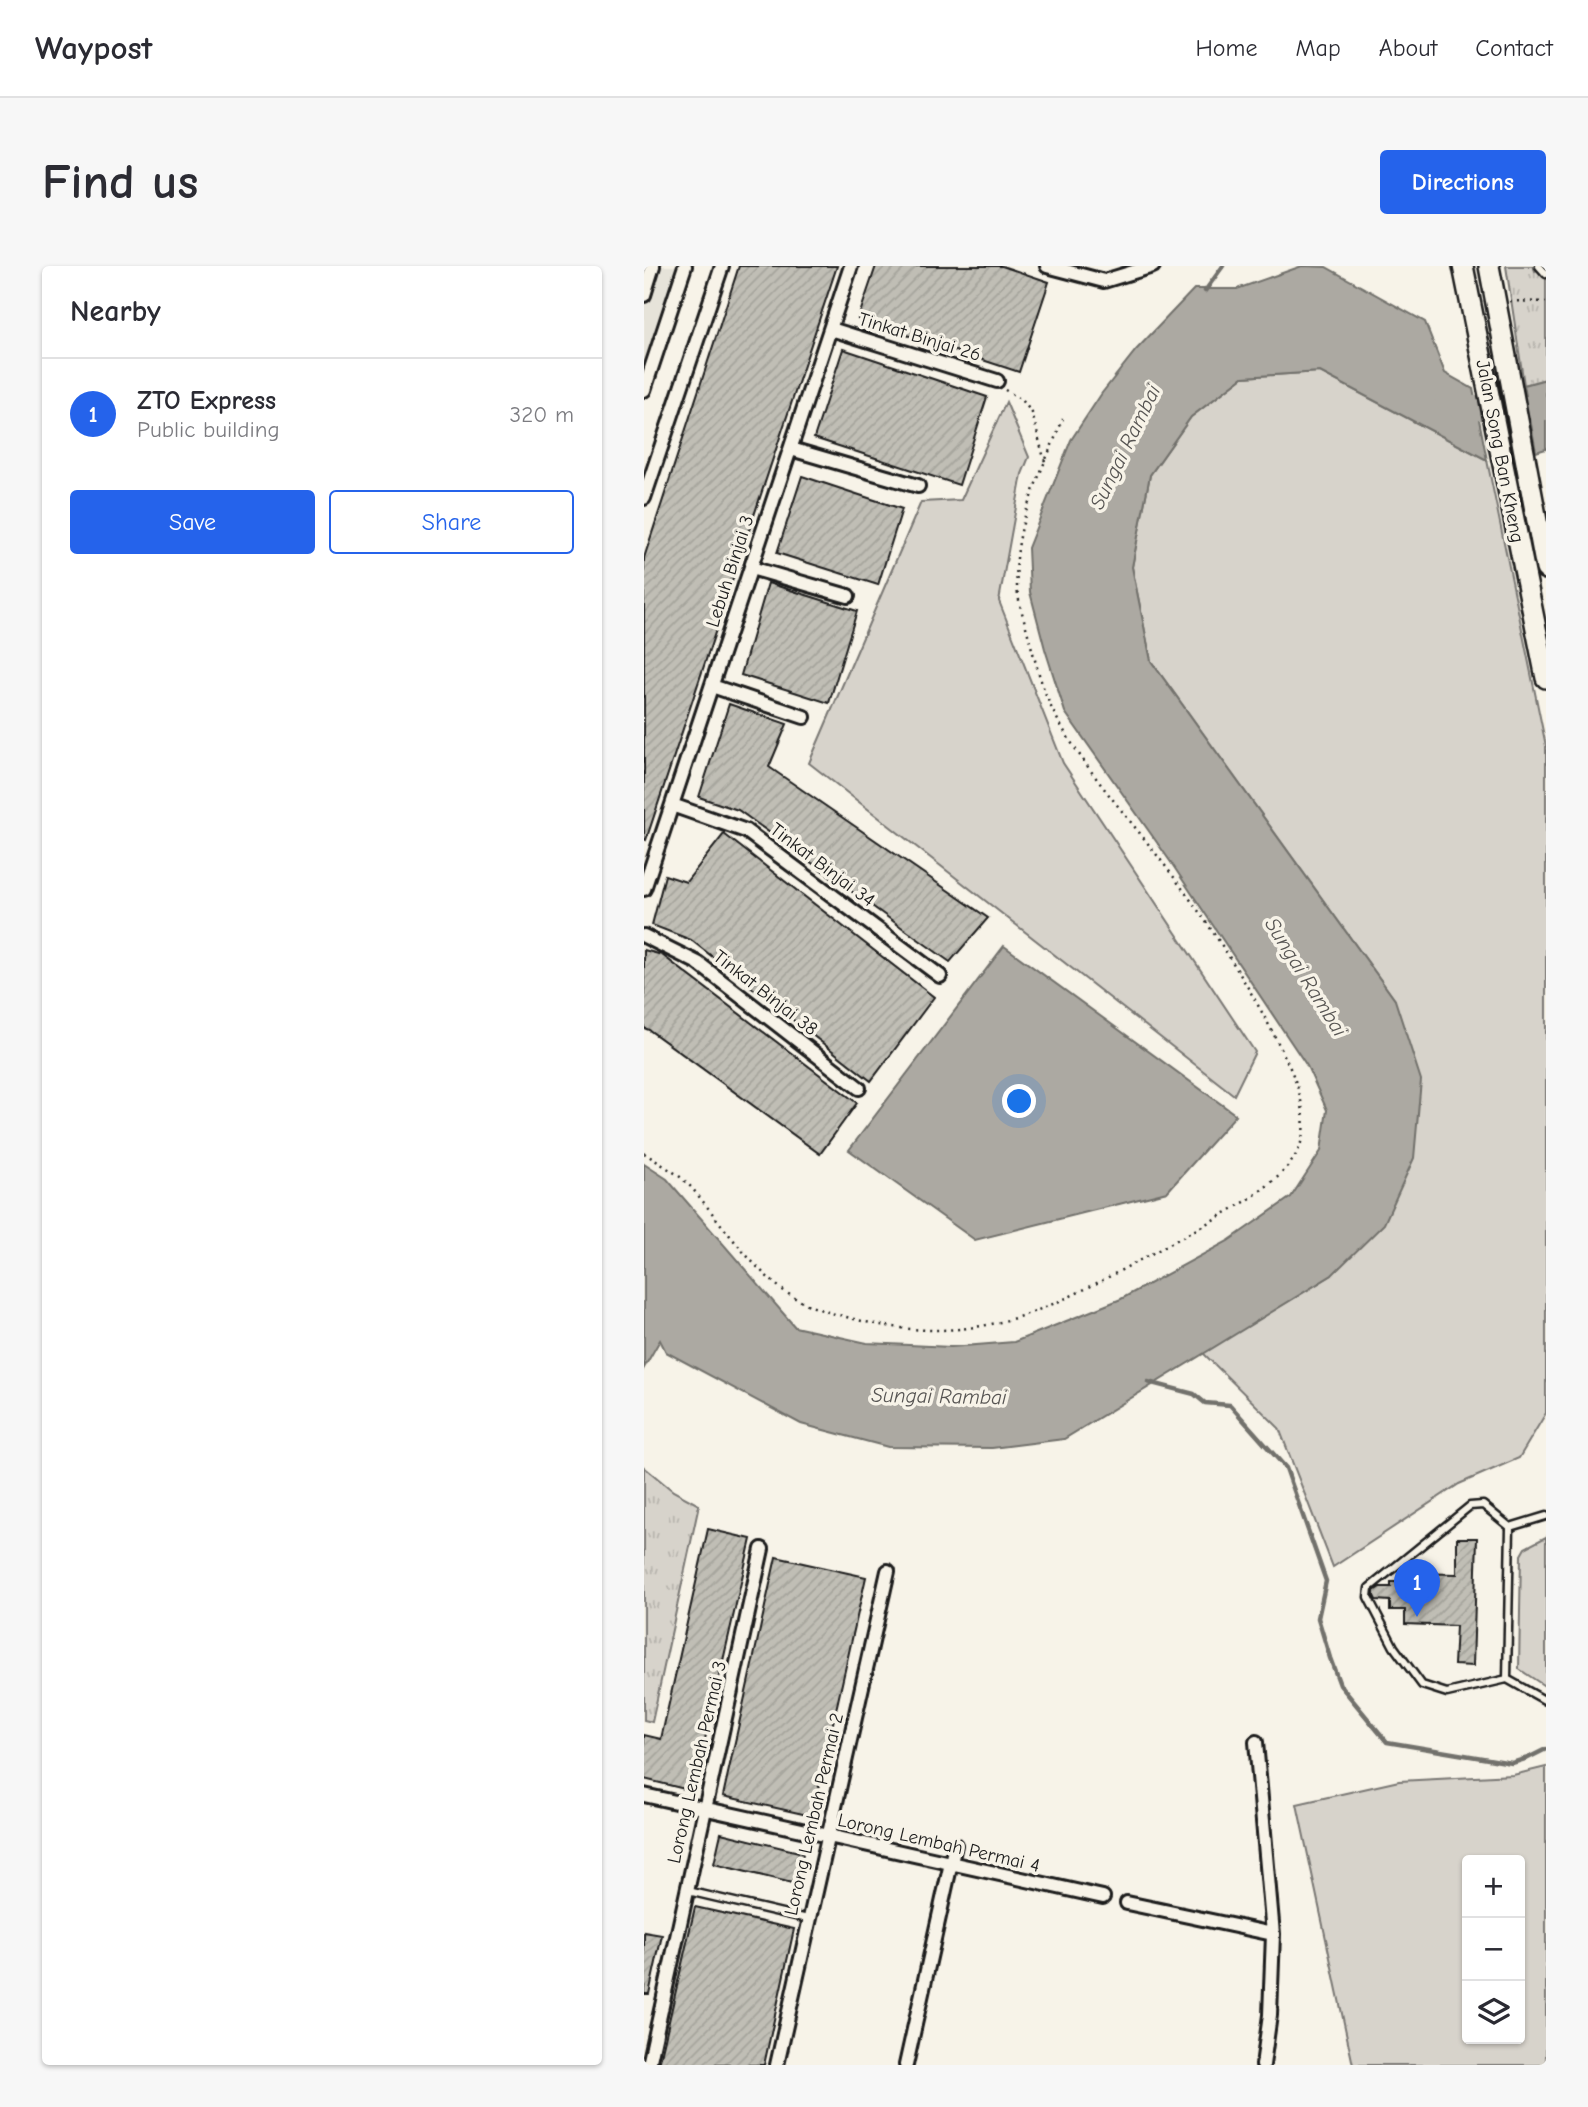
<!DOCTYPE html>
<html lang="en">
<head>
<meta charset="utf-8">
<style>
  :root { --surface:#fff; --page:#f7f7f7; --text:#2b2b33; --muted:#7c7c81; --line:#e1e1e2; --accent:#2563eb }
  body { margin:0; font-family:"Comic Neue",sans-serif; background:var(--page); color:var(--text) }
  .controls { position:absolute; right:21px; bottom:21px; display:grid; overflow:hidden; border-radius:7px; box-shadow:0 2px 5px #0004 }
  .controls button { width:63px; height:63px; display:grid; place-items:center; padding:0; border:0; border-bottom:2px solid var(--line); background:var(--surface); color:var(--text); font:35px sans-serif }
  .you { position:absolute; left:376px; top:836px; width:24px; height:24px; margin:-18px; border:5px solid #fff; border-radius:50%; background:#1a73e8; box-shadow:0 0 0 10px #1a73e833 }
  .badge { display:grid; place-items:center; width:46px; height:46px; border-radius:50%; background:var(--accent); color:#fff; font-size:23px; font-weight:700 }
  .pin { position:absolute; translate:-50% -58px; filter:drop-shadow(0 2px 4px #0008) }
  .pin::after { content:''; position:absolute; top:37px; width:24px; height:21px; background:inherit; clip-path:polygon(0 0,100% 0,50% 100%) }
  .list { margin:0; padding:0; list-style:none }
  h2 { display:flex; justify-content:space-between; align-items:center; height:91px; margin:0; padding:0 28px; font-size:30px }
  h2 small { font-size:23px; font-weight:400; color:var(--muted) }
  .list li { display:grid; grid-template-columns:46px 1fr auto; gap:21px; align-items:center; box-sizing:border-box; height:112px; padding:0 28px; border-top:2px solid var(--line) }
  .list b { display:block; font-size:26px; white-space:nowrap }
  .list p { margin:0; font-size:23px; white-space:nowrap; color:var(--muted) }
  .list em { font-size:23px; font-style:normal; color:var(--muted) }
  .actions { display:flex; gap:14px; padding:21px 28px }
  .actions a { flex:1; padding:16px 0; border:2px solid var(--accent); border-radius:7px; text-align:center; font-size:24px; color:var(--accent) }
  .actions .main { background:var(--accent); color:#fff }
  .icon { flex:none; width:38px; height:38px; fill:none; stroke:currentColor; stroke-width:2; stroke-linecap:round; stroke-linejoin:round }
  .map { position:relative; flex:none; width:902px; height:1799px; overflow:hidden; border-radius:7px }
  header { display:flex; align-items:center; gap:42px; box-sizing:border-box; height:98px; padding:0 35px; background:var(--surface); border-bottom:2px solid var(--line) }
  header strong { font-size:33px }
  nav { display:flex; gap:38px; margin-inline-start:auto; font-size:24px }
  .intro { display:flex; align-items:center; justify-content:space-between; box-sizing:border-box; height:168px; padding:0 42px }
  h1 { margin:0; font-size:49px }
  .button { padding:18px 32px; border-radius:7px; background:var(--accent); color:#fff; font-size:24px; font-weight:700 }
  main { display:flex; gap:42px; padding:0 42px }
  aside { flex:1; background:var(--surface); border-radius:7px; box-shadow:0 2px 5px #0004 }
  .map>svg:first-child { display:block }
  .built { fill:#e6e3d9 }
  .green { fill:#d7d3cb; stroke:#7a7874; stroke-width:2; fill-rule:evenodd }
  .park { fill:url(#park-tufts); stroke:#7a7874; stroke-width:2 }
  .water { fill:#aca9a2; stroke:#72716c; stroke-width:2 }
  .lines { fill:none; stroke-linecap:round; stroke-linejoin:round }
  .stream { stroke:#72716c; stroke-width:4.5 }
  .river { stroke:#aca9a2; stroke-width:24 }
  .building { fill:url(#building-hatch); stroke:#1c1c1c; stroke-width:2 }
  .service-casing { stroke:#1c1c1c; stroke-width:11 }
  .minor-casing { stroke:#1c1c1c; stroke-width:18 }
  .primary-casing { stroke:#1c1c1c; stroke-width:24 }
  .path { stroke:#1c1c1c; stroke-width:2.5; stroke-dasharray:2 5; stroke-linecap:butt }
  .service { stroke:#f7f3e8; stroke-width:6 }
  .minor { stroke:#f7f3e8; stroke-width:12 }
  .primary { stroke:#f7f3e8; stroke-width:19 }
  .labels { text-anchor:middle; stroke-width:7; stroke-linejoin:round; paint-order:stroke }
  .street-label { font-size:19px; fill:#1c1c1c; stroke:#f7f3e8 }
  .water-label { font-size:21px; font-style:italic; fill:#565452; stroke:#f7f3e8 }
</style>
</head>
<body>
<header>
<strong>Waypost</strong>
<nav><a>Home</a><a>Map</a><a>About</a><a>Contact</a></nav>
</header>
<div class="intro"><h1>Find us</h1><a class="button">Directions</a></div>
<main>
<aside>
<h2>Nearby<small></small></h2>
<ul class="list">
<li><span class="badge">1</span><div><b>ZTO Express</b><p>Public building</p></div><em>320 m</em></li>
</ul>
<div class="actions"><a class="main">Save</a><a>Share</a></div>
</aside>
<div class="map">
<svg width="902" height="1799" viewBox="0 0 902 1799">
  <defs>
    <pattern id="park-tufts" width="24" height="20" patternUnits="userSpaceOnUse" patternTransform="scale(1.75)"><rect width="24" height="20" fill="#d7d3cb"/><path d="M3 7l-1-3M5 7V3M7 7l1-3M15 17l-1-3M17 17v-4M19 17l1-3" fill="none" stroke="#b8b5ae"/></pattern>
    <pattern id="building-hatch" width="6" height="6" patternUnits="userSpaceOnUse" patternTransform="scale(1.75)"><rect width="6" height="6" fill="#c0beb5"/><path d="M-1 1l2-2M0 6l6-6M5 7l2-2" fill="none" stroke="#a4a39b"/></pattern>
  </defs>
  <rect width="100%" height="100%" fill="#f7f3e8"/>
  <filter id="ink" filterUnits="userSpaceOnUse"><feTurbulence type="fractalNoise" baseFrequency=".0143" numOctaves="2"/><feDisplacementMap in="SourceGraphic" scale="14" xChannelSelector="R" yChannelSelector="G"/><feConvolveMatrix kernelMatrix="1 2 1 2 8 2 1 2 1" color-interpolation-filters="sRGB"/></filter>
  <g filter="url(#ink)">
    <path class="built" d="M0 0H32L0 96Z"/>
    <path class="green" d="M676 106 843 194 902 480V1147L875 1192 815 1218 689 1301 635 1162 559 1087 688 1009 751 734 507 395 488 301 506 209 547 151 599 111Z
      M362 136 385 191 378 208 355 335 419 497 611 786 590 829 165 497 277 236 317 234Z
      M902 1271V1421L875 1403 877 1289 881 1282Z
      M902 1501V1799H709L653 1538 755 1515 869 1509ZM823 1594H876V1773H823Z"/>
    <path class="park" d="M862 0H889L891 5 902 1V113L880 119Z
      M0 1201 29 1225 55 1239 8 1456 0 1454Z"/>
    <path class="water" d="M658 0 682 1 781 56 801 107 829 123 843 194 676 106 599 111 547 151 506 209 488 301 507 395 751 734 777 814 770 892 740 958 688 1009 420 1173 348 1182 244 1181 157 1158 22 1086 16 1074 0 1102V898L23 913 151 1061 223 1077 307 1081 370 1076 477 1033 584 975 647 931 677 885 683 844 663 800 526 595 421 446 401 383 386 326 384 282 427 174 458 127 492 84 550 23H593Z
      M902 113V183L892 186 880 119Z
      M360 680 592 849 523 926 331 974 205 884Z"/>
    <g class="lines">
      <path class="stream" d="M561 25 579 0
        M504 1116 550 1128 561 1137 586 1139 642 1202 682 1315 674 1352 686 1392 696 1419 743 1476 868 1497 884 1492 902 1483"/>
      <path class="river" d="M803 134 818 142H902"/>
    </g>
    <path class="building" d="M95 0H193L2 574 0 573V292Z
      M232 0H358L405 16 375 106 214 53Z
      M199 83 343 131 315 219 170 172Z
      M158 210 258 243 234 319 133 287Z
      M124 317 213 345 185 437 97 409Z
      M85 438 143 458 125 501 344 652 306 696 94 544 55 531Z
      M80 568 290 731 227 815 47 674 8 659 21 609 42 616Z
      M0 684 18 689 213 837 176 888 5 764 0 762Z
      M64 1263 107 1273 49 1525 0 1513V1469L17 1473Z
      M813 1272H833L829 1400 810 1399 812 1360 761 1358V1344H746V1335L732 1334 730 1330V1325L736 1321H747V1316H762V1307L813 1308Z
      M132 1291 222 1311 168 1550 79 1530Z
      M77 1567 159 1587 152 1618 70 1598Z
      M51 1641 150 1663 120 1799H15Z
      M0 1666 18 1669 5 1728H0Z"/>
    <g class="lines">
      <defs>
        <path id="service" d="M895 0 902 8
          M866 1261 839 1239 826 1240 725 1322 724 1331 750 1381 778 1419 803 1427 863 1413 902 1435
          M866 1261 902 1250
          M863 1413 866 1261
          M44 1625 164 1653"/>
        <path id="minor" d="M403 0 460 15 509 0
          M0 29 9 0
          M187 63 353 115
          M0 124 41 0
          M147 183 274 220
          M0 232 78 0
          M107 302 204 330
          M68 420 160 451
          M28 539 102 565 296 710
          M0 623 207 0
          M0 670 54 697 215 822
          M612 1476 629 1668 626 1749 619 1799
          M0 1529 459 1631
          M483 1637 629 1668
          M5 1799 118 1283
          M133 1799 244 1305
          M262 1799 311 1579"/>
        <path id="primary" d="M819 0 902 412
          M845 0 902 303"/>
      </defs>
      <use href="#service" class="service-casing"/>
      <use href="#minor" class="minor-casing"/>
      <use href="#primary" class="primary-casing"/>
      <path class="path" d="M866 35 902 36
        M361 124 378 134 388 147 401 196
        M0 887 34 909 47 921C76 955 106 1001 143 1027 166 1043 194 1049 222 1056 327 1079 393 1050 483 1001 524 979 564 957 604 934 627 917 655 899 659 867 663 831 644 797 629 767 598 707 560 650 519 597 482 548 439 502 410 447 398 424 392 397 385 372 381 355 374 337 373 320 368 260 397 207 419 153"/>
      <use href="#service" class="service"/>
      <use href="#minor" class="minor"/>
      <use href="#primary" class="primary"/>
    </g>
  </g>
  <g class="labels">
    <g class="street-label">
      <text transform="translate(276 70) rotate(17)" y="7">Tinkat Binjai 26</text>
      <text transform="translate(857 185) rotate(79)" y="7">Jalan Song Ban Kheng</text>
      <text transform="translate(85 305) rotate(-72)" y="7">Lebuh Binjai 3</text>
      <text transform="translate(179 598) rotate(37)" y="7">Tinkat Binjai 34</text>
      <text transform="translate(122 726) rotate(38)" y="7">Tinkat Binjai 38</text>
      <text transform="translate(52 1496) rotate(-77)" y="7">Lorong Lembah Permai 3</text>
      <text transform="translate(169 1548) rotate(-77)" y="7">Lorong Lembah Permai 2</text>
      <text transform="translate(295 1576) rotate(13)" y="7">Lorong Lembah Permai 4</text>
    </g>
    <g class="water-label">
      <text transform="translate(481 181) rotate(-64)" y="7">Sungai Rambai</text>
      <text transform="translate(662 711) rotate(58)" y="7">Sungai Rambai</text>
      <text transform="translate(295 1130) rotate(1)" y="7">Sungai Rambai</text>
    </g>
  </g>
</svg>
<div class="controls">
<button>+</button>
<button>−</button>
<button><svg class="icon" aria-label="layers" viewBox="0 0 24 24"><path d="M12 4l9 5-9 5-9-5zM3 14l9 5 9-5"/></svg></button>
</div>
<div class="you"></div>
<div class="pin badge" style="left:773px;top:1351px">1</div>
</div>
</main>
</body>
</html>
